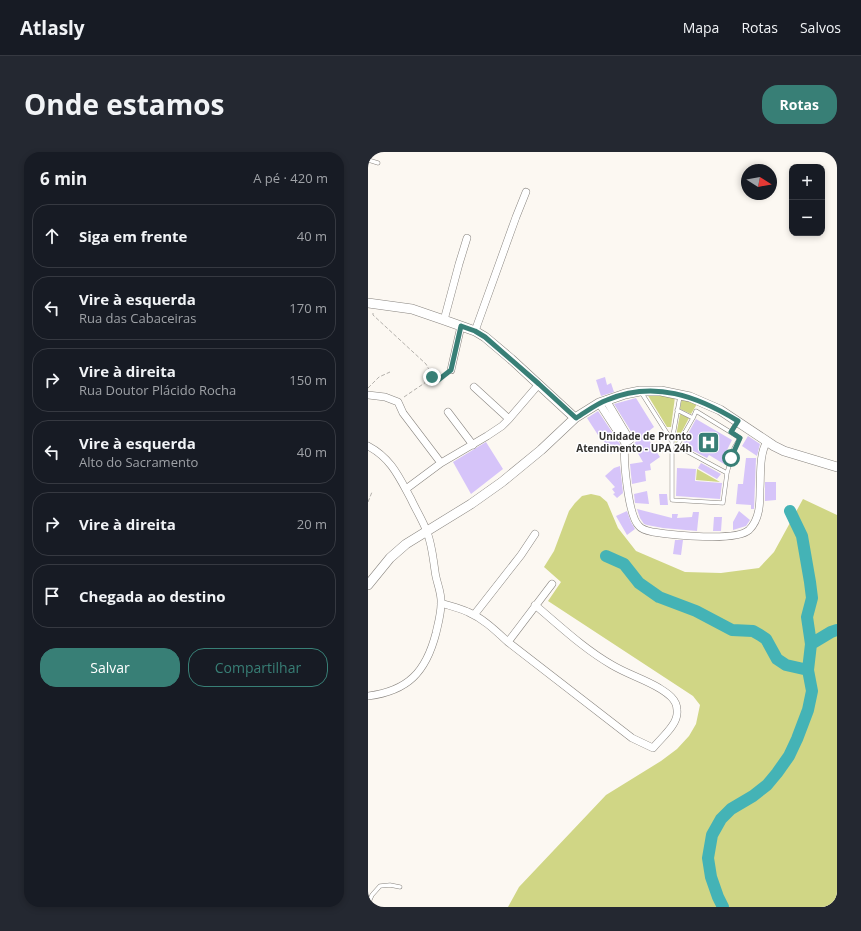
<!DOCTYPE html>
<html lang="pt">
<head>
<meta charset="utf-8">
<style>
  :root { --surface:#171b24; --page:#242831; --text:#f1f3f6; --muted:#9ea1a6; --line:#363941; --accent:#387f76 }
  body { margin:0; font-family:"Open Sans",sans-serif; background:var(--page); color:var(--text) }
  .controls { position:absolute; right:12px; top:12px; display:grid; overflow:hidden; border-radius:8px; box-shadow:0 2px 6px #0003 }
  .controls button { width:36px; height:36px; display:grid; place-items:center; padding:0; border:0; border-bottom:1px solid var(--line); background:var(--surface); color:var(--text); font:20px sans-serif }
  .compass { position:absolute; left:373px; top:12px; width:36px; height:36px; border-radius:50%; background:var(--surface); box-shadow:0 2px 6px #0003; rotate:101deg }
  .stop { position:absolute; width:12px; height:12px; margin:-9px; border:3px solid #387f76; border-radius:50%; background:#fff }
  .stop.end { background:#387f76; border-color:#fff; box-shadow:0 1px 4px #0008 }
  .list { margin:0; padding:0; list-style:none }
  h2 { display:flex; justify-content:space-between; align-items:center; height:52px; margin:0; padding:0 16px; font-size:17px }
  h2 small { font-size:13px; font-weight:400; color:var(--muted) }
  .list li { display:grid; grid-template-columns:26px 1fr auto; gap:12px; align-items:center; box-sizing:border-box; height:64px; margin:0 8px 8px; padding:0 8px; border:1px solid var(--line); border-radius:16px }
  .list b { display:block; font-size:15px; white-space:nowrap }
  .list p { margin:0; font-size:13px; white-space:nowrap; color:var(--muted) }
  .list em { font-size:13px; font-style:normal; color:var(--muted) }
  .actions { display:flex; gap:8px; padding:12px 16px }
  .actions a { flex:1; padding:9px 0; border:1px solid var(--accent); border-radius:16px; text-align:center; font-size:14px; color:var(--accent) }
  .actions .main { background:var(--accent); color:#fff }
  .icon { flex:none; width:22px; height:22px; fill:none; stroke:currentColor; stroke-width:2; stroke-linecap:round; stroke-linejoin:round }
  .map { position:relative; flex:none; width:469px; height:755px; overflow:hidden; border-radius:16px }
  header { display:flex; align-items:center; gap:24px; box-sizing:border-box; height:56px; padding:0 20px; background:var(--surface); border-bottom:1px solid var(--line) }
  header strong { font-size:19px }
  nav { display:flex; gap:22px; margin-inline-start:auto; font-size:14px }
  .intro { display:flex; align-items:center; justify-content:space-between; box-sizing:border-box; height:96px; padding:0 24px }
  h1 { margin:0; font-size:28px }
  .button { padding:10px 18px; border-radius:16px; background:var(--accent); color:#fff; font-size:14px; font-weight:700 }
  main { display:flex; gap:24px; padding:0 24px }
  aside { flex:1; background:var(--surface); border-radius:16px; box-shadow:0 2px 6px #0003 }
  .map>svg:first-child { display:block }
  .green { fill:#d0d685 }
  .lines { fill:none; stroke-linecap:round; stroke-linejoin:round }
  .river { stroke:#44b3b6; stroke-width:12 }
  .building { fill:#d6c4f9 }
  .service-casing { stroke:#88847f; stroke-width:4.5 }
  .minor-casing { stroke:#88847f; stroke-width:8 }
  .tertiary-casing { stroke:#88847f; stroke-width:10 }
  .path { stroke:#b4b1ac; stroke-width:1; stroke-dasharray:4 2; stroke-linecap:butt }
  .service { stroke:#fff; stroke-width:3.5 }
  .minor { stroke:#fff; stroke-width:7 }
  .tertiary { stroke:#fff; stroke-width:9 }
  .route { stroke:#387f76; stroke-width:5 }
  .labels { text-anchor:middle; stroke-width:3; stroke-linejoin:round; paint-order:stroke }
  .poi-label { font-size:10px; font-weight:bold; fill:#353432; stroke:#fff; text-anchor:end }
</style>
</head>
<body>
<header>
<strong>Atlasly</strong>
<nav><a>Mapa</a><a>Rotas</a><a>Salvos</a></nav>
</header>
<div class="intro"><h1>Onde estamos</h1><a class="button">Rotas</a></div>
<main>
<aside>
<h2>6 min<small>A pé · 420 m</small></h2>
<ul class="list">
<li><svg class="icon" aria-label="ahead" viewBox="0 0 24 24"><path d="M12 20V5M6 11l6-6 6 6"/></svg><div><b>Siga em frente</b></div><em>40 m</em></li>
<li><svg class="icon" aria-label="left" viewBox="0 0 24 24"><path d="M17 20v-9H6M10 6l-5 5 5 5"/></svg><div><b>Vire à esquerda</b><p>Rua das Cabaceiras</p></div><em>170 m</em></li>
<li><svg class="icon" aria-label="right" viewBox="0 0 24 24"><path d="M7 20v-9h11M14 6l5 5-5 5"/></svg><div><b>Vire à direita</b><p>Rua Doutor Plácido Rocha</p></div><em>150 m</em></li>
<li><svg class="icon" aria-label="left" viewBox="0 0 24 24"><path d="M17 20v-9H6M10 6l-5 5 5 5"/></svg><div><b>Vire à esquerda</b><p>Alto do Sacramento</p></div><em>40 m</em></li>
<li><svg class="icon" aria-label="right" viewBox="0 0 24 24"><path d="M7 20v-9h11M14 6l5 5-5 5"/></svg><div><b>Vire à direita</b></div><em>20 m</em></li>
<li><svg class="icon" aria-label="arrive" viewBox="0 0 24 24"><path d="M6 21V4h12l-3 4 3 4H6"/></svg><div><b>Chegada ao destino</b></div></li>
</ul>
<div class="actions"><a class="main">Salvar</a><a>Compartilhar</a></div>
</aside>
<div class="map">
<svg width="469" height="755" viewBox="0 0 469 755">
  <rect width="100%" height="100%" fill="#fcf8f2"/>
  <path class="green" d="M279 242 307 245 303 275H299Z
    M314 246 329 252 323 262 312 257Z
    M312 262 321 266 308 291 307 290Z
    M329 317 352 330 328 328Z
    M223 342 232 344 239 350 250 376 268 399 317 420 353 421 391 416 406 400 435 347 469 363V755H140L151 735 238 643 293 609 309 597 321 584 328 572 332 553 325 544 180 449 193 430 176 415 186 399 201 359 207 351 214 344Z"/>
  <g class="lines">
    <path class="river" d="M238 404 256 412 271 431 291 445 328 459 364 478 385 479 392 483 398 487 409 507 418 513 440 518
      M443 492 463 480 469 478
      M355 755 350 745 343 725 340 706 344 683 353 667 363 657 385 644 399 633 409 621 421 604 429 587 440 558 444 539 440 518 443 492 439 465 444 446 442 430 434 384 422 359"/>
  </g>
  <path class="building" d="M237 225 239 233 243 231 246 240 233 244 228 228Z
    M268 246 286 275 277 282 292 305 282 312 283 318 277 319 278 329 264 332 262 312 275 310 268 298 262 301V294L269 289 246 252Z
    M230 259 252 292V294L243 302 232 282 230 283 219 266Z
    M328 267 364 288 358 300 360 302 356 312 341 303 339 306 314 293Z
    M380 284 392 292 389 304 374 294Z
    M118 290 135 317 103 342 85 310Z
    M378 306H388L386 357H383V353L368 352 370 332H375Z
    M333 311 353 322 349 327 330 316Z
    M252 314 255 341 249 346 245 342 247 341 244 337 247 335 237 324 246 316Z
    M309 316 328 317 327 329 354 331 352 347 308 344Z
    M397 330H408V348L397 349Z
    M279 339 281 352 267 351 266 342Z
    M291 342H299L300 353H292Z
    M269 357 304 366V362H310L309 366 324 365 325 360H331L329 379 295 376 279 373 276 372 272 366Z
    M259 359 263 370 267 377 259 383 248 364Z
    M371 359 382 368 378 374 365 378V370Z
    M346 365H354L353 379H345Z
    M307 388H315L313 403 305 402Z"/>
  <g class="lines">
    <defs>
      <path id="service" d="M0 8 10 11
        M273 240 304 289
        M312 244 304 289V348L355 351 359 321
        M309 258 325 266 309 294 359 321 366 296 372 286 328 259 325 266
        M363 280 369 270
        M0 752 4 743 12 734 22 733 32 735"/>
      <path id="minor" d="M76 168 91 112 99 86
        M107 179 148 65 158 40
        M83 218 93 174
        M106 235 141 267
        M0 243 17 245 30 250 35 261 73 311
        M238 248 262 288 257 291
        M231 251 257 291
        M80 260 105 293
        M257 291C255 306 260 364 271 374 274 378 280 379 285 380 304 383 368 390 381 378 392 367 392 351 392 337 393 322 391 303 399 289
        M0 294C23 306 31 325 43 347 48 358 55 369 59 380 64 393 65 406 67 419 68 430 74 440 73 452 73 462 70 472 68 481 58 520 40 539 0 544
        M38 337 73 311 119 284 134 274 141 267 171 232
        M73 451C82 454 92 456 100 460 116 467 128 479 140 490L264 586 285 596C293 586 311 572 309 558 309 547 299 541 291 536 276 527 259 522 244 513 216 497 192 474 167 453
        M106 463 153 403 167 382
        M140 490 184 432"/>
      <path id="tertiary" d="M0 151 44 157 76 168 107 179 117 185 143 207 207 266
        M0 433 22 406 38 392 103 352 134 330 173 298 207 266 231 251 257 242 272 239H293L322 245 352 258 406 294 416 299 469 315"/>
    </defs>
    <use href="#service" class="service-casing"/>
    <use href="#minor" class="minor-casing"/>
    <use href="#tertiary" class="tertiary-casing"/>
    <path class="path" d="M5 161V163L58 212 65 225
      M65 226 69 229 78 222
      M0 236 11 225 22 220
      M36 245 64 226
      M0 350 4 340"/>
    <use href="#service" class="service"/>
    <use href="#minor" class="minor"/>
    <use href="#tertiary" class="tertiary"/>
  </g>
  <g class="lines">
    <path class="route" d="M64 225 69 229 83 218 93 174 107 179 117 185 171 232 208 266C218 260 228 252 239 248 286 228 329 244 370 269L363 280 372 286 363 306"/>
  </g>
  <defs>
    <symbol id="hospital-square" viewBox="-11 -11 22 22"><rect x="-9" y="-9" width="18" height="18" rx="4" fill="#387f76" stroke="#fff"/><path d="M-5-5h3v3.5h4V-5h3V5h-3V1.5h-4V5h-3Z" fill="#fff"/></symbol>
  </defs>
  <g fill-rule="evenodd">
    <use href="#hospital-square" x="328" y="278" width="25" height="25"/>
  </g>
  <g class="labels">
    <g class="poi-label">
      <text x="324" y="288">Unidade de Pronto<tspan x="324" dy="12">Atendimento - UPA 24h</tspan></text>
    </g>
  </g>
</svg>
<div class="controls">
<button>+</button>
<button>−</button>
</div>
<svg class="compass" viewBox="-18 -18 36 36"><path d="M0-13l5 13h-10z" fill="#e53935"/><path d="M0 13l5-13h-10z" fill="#9ea1a6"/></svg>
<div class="stop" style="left:363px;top:306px"></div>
<div class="stop end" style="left:64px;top:225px"></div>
</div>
</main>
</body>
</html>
